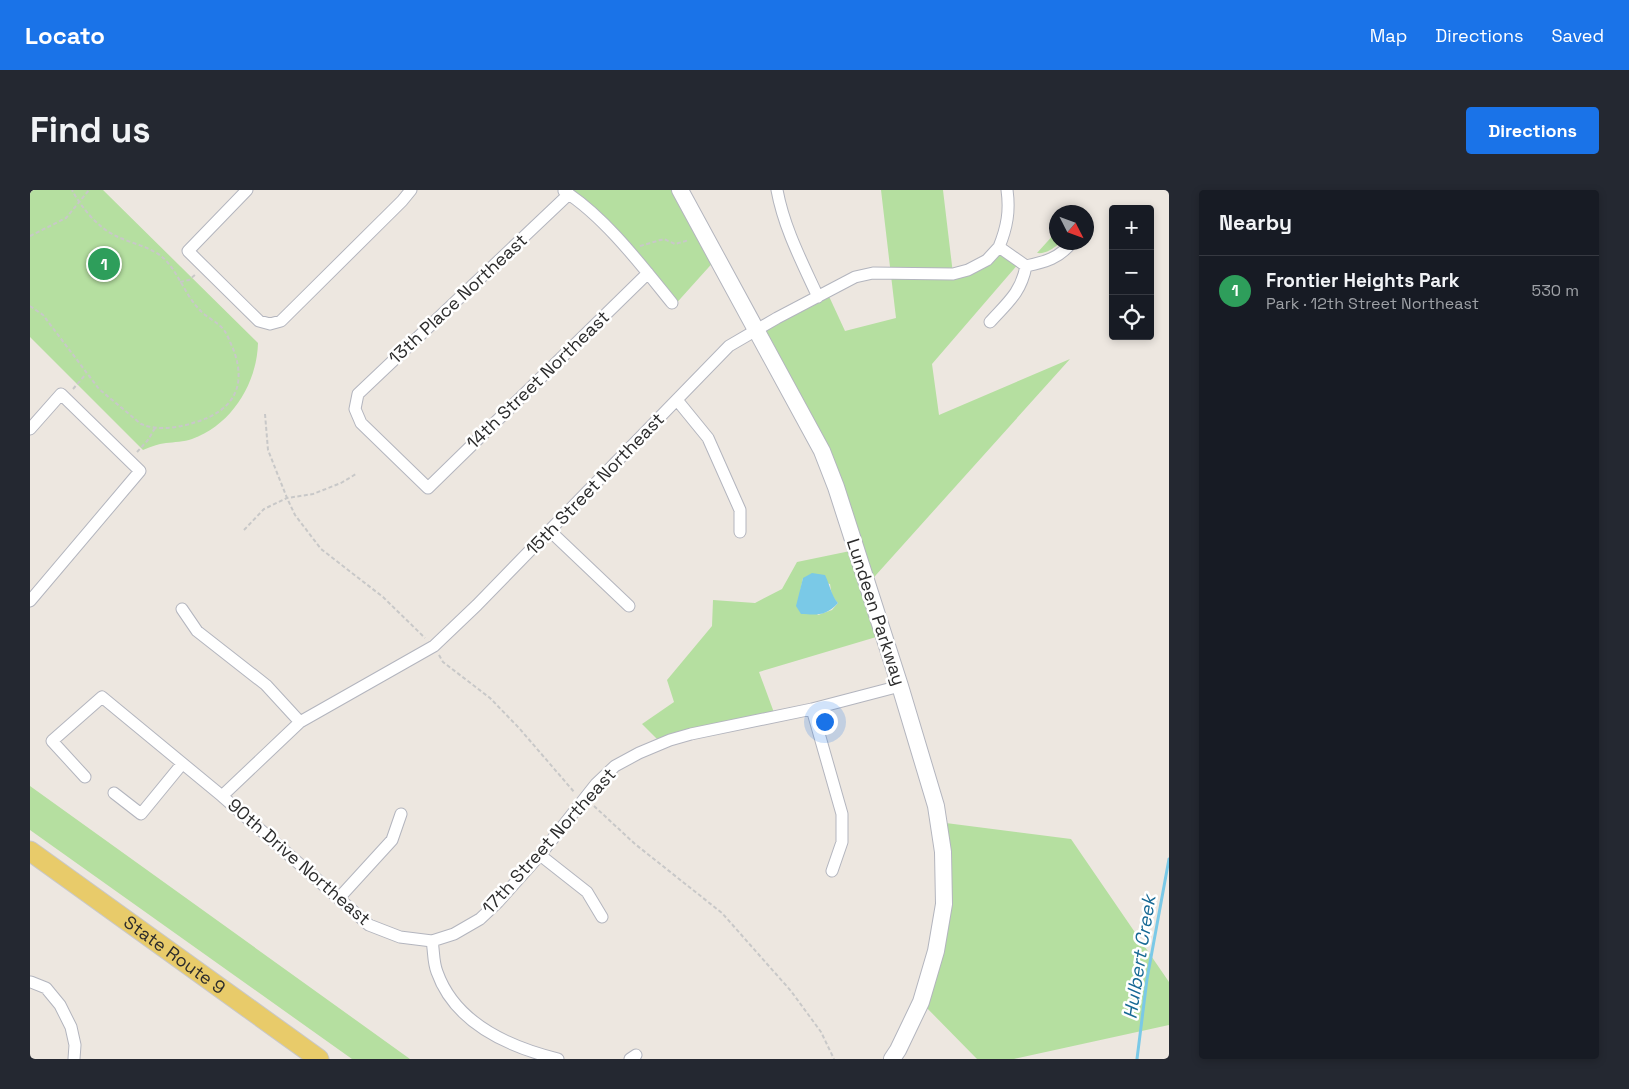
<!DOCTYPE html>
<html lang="en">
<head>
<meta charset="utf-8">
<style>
  :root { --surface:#171b24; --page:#242831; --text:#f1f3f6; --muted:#9ea1a6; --line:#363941; --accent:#1a73e8 }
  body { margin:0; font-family:"Space Grotesk",sans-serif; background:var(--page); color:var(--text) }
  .controls { position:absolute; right:15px; top:15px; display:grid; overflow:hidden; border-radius:5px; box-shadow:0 2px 8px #0003 }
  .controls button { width:45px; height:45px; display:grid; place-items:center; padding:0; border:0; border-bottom:1px solid var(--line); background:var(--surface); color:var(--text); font:25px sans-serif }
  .compass { position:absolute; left:1019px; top:15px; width:45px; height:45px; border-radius:50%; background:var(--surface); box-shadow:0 2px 8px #0003; rotate:132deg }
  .you { position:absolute; left:794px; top:531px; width:18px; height:18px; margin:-12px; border:4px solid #fff; border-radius:50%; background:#1a73e8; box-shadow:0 0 0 8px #1a73e833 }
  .badge { display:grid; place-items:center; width:32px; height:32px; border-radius:50%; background:var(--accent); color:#fff; font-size:16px; font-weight:700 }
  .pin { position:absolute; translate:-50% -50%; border:2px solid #fff; box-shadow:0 1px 5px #0006 }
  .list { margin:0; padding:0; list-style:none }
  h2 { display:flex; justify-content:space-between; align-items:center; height:65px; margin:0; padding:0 20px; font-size:21px }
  h2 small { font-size:16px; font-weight:400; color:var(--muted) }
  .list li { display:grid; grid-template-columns:32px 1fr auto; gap:15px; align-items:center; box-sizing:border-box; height:70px; padding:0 20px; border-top:1px solid var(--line) }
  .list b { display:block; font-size:19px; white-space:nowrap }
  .list p { margin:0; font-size:16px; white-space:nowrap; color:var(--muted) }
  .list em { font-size:16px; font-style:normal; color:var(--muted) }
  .icon { flex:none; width:28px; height:28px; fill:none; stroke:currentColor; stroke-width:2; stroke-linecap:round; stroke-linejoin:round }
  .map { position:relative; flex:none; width:1139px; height:869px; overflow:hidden; border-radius:5px }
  header { display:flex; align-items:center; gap:30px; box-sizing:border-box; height:70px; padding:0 25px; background:var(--accent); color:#fff }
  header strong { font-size:24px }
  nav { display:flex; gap:28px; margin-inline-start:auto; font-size:18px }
  .intro { display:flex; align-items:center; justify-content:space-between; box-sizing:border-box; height:120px; padding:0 30px }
  h1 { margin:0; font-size:35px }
  .button { padding:12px 22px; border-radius:5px; background:var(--accent); color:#fff; font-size:18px; font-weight:700 }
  main { display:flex; gap:30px; padding:0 30px }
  aside { flex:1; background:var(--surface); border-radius:5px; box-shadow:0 2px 8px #0003 }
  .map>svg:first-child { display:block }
  .green { fill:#b5dfa0; fill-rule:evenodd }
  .water { fill:#7ac9e7 }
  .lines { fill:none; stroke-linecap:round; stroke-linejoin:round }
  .stream { stroke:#7ac9e7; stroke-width:3 }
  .minor-casing { stroke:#b3b5be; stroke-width:13 }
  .secondary-casing { stroke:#b3b5be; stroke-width:18 }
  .primary-casing { stroke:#c8c8c8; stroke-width:21 }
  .path { stroke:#c8c8c8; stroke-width:2; stroke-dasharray:4 2.5; stroke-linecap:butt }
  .minor { stroke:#fff; stroke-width:11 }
  .secondary { stroke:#fff; stroke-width:16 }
  .primary { stroke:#e8cb6a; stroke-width:19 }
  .labels { text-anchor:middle; stroke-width:5; stroke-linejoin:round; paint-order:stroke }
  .street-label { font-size:18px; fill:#2c2c2c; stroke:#fff }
  .water-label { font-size:19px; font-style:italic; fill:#176995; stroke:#fff }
</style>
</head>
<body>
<header>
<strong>Locato</strong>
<nav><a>Map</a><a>Directions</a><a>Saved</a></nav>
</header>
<div class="intro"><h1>Find us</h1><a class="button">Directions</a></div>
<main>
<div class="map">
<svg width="1139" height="869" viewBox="0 0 1139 869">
  <rect width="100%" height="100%" fill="#ede7e0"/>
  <path class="green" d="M0 0H73L228 153C227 193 202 235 162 249 154 252 144 252 136 253 128 254 120 257 113 260L0 147Z
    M532 0H650L687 68 642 118 618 83Z
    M851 0H913L923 84 969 57 990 72 902 174 909 225 1040 169 837 395 853 445 729 482 746 528 630 552 612 534 644 512 637 490 682 436 683 410 725 413 752 399 767 372 825 360 806 297 727 139 797 102 815 141 866 128ZM773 388 800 394 802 406 808 413 802 420 788 425 770 402Z
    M1026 42V52L1030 53 1029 54C1022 59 1016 64 1007 63Z
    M0 596 380 869H322L0 640Z
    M908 632 1041 649 1139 792V835L984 869H947L891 812 906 761Z"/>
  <path class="water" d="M782 383 795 385C800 395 801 405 808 413 796 426 788 425 771 424L766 416 773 388Z"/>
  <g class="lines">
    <path class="stream" d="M1107 869 1117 789 1139 669"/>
    <defs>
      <path id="minor" d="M217 0 158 61 229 131 240 134 251 131 372 11 381 0
        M747 0C754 38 772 72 788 107
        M977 0C980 21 977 37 969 57L996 76
        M534 1C574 26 612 76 642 113
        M539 4 328 204 325 219 331 233 398 298 618 83
        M960 132C977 113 991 103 996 76 1015 72 1030 68 1042 52
        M647 210 678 248 710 320V342
        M0 239 31 204 110 281 0 411
        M519 340 599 416
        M152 419 167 441 236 495 270 532
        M782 519 812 624V652L802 681
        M55 587 22 551 72 507 192 606 339 735 370 747 402 751C404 761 403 772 407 782 425 833 479 857 528 869
        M84 603 111 624 152 574
        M192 606 270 532 404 456 447 415 699 156 747 128 825 87 843 83 923 84 938 80 957 70 969 57
        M510 665 557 702 572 727
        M309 708 362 650 371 624
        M402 751 424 744 450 729 468 712 510 665 566 594 585 576 609 563 640 550 661 544 782 519 870 496
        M1 792 16 798 30 815 41 837 45 855 44 869
        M600 869 606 865"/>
      <path id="secondary" d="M650 0 792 261 806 297 870 496 906 616 913 662 914 714 906 761 891 812 868 860 862 869"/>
      <g id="primary">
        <path id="s1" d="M0 661 289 869"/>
      </g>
    </defs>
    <use href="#minor" class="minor-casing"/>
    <use href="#secondary" class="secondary-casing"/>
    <use href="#primary" class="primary-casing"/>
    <path class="path" d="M0 46 36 28 59 0
      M610 56 634 49 645 54 659 50
      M150 92 159 90 166 84
      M0 116 13 125 69 199 111 234C127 241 149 238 166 232 202 221 217 198 204 161 201 154 198 146 194 140 187 131 175 127 168 118 154 103 147 79 131 66 118 56 100 53 86 46 68 38 51 17 42 0
      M43 199 56 184
      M235 224 238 260 257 308 265 325 291 359 353 407 395 448
      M107 262 118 250 125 238
      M214 340 234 319 257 308 283 304 311 293 326 284
      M409 465 413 472 460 508 489 538 545 603
      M564 616 605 654 692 723 761 801 791 842 804 869"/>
    <use href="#minor" class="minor"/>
    <use href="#secondary" class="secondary"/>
    <use href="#primary" class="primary"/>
  </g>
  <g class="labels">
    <g class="street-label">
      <text transform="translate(428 109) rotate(-43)" y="6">13th Place Northeast</text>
      <text transform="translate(508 190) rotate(-44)" y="6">14th Street Northeast</text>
      <text transform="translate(565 294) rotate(-46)" y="6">15th Street Northeast</text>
      <text transform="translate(846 422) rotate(72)" y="6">Lundeen Parkway</text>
      <text transform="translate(519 651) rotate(-48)" y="6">17th Street Northeast</text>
      <text transform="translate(269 672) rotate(41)" y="6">90th Drive Northeast</text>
      <text dy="6" stroke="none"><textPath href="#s1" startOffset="178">State Route 9</textPath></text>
    </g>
    <g class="water-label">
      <text transform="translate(1109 767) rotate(-81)" y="7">Hulbert Creek</text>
    </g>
  </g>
</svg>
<div class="controls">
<button>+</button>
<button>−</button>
<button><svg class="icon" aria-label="locate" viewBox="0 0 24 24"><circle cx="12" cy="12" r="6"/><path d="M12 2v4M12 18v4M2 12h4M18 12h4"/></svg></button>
</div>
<svg class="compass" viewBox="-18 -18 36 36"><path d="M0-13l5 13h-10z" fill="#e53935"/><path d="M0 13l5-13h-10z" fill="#9ea1a6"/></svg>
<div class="you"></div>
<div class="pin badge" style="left:74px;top:74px;background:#2e9e5b">1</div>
</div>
<aside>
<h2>Nearby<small></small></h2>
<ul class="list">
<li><span class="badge" style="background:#2e9e5b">1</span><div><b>Frontier Heights Park</b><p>Park · 12th Street Northeast</p></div><em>530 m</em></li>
</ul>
</aside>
</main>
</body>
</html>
